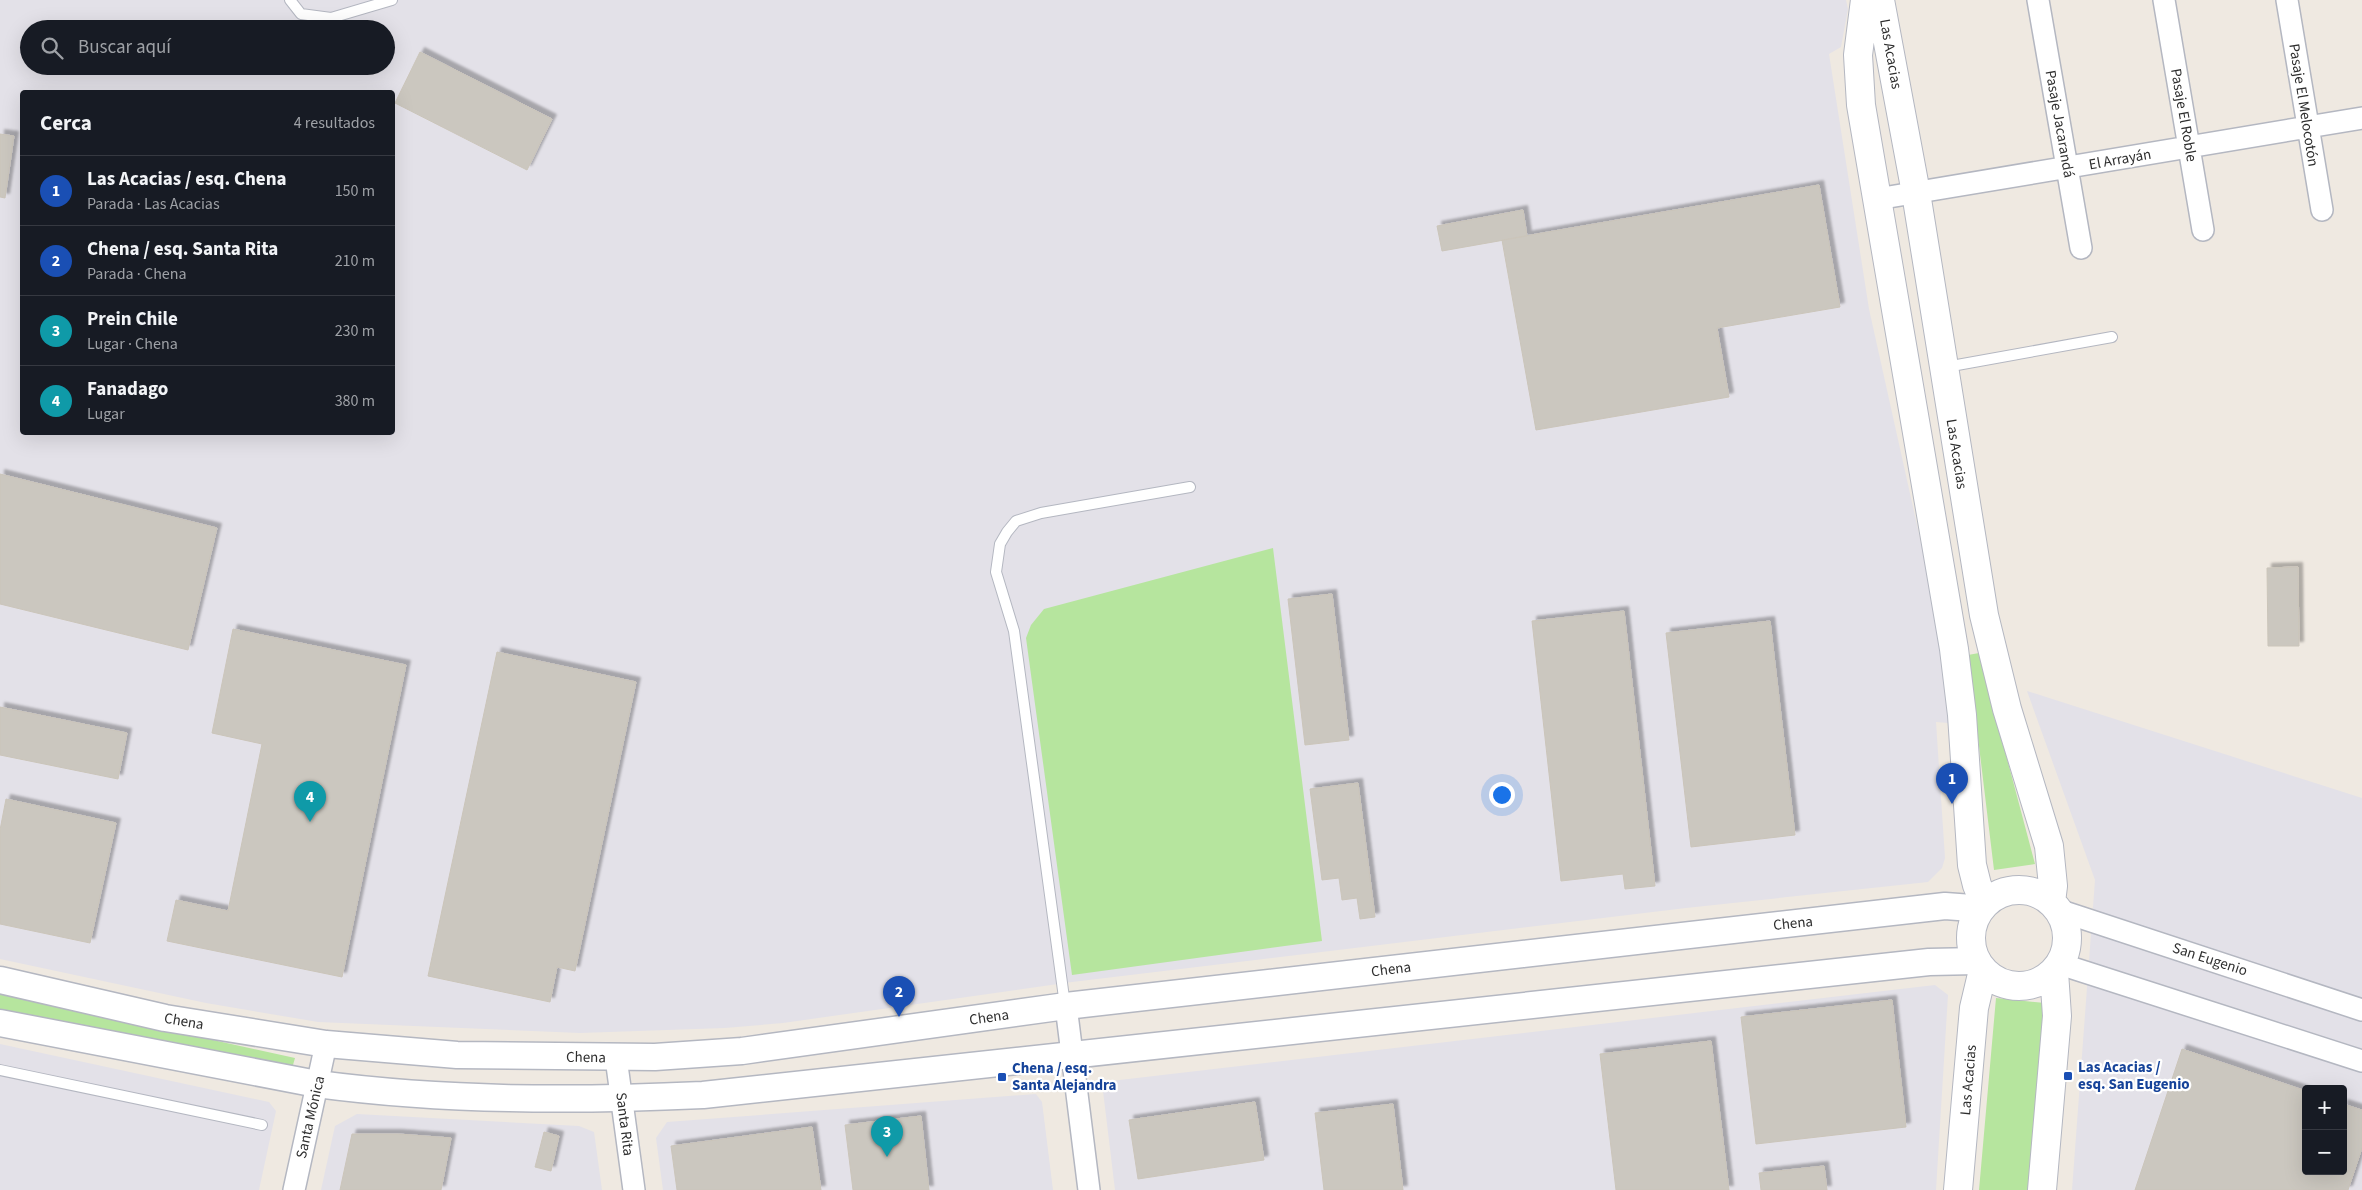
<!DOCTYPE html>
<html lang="es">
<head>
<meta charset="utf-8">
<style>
  :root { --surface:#171b24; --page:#20242c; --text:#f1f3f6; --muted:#9ea1a6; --line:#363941; --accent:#1a73e8 }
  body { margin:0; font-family:"Source Sans 3",sans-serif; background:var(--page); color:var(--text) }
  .controls { position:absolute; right:15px; bottom:15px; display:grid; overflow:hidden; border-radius:5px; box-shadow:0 5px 20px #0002 }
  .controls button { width:45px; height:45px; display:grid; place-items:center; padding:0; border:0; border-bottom:1px solid var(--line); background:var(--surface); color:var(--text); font:25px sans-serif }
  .you { position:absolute; left:1501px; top:794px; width:18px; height:18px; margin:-12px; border:4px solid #fff; border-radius:50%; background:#1a73e8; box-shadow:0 0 0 8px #1a73e833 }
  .badge { display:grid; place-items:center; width:32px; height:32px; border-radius:50%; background:var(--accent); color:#fff; font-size:16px; font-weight:700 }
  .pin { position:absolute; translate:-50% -41px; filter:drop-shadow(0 1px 2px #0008) }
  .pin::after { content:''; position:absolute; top:26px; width:18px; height:15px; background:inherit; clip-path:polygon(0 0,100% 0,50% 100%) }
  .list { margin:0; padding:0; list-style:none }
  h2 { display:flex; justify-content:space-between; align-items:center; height:65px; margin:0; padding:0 20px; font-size:21px }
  h2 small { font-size:16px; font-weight:400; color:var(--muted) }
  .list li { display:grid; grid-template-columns:32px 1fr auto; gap:15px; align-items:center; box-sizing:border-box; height:70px; padding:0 20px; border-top:1px solid var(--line) }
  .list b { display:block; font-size:19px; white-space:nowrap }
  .list p { margin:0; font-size:16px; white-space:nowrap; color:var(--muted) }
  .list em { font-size:16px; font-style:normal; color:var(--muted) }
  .icon { flex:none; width:28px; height:28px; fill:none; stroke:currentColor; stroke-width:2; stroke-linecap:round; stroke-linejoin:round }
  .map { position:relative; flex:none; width:2362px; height:1190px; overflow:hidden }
  .search { position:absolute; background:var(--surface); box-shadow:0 5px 20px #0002; left:20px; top:20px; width:375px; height:55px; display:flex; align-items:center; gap:12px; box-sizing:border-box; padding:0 18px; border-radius:28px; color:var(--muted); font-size:19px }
  .panel { position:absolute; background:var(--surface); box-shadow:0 5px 20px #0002; left:20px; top:90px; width:375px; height:345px; border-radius:5px }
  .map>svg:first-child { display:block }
  .industrial { fill:#e3e1e8; fill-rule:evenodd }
  .green { fill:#b6e59e }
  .building { fill:#cbc7bf; stroke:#cbc5ba; filter:url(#shadow) }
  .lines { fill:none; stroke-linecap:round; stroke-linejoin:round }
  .service-casing { stroke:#b4b7c1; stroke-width:12 }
  .minor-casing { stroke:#b4b7c1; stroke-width:24 }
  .tertiary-casing { stroke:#b4b7c1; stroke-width:29 }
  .secondary-casing { stroke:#b4b7c1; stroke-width:30 }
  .service { stroke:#fff; stroke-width:10 }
  .minor { stroke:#fff; stroke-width:21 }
  .tertiary { stroke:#fff; stroke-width:26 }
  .secondary { stroke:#fff; stroke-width:28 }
  .transit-dot { fill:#1a4fb4; stroke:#fff; stroke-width:2 }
  .labels { text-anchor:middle; stroke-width:4.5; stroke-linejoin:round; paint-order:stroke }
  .street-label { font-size:15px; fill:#2e2e2e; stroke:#fff }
  .transit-label { font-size:15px; font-weight:bold; fill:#164399; stroke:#fff; text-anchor:start }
</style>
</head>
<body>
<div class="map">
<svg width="2362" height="1190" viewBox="0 0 2362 1190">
  <defs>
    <filter id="shadow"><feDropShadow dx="4.5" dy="-4.5" stdDeviation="1" flood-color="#0004"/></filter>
  </defs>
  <rect width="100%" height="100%" fill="#efe9e1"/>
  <path class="industrial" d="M0 0H1846L1848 9 1841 47 1829 54 1869 309 1941 633 1948 723 1936 722 1945 858 1942 868 1928 882 1686 908 1072 982 783 1023 725 1028 580 1033 318 1022 206 1003 0 959ZM29 29H386V66H29ZM22 92H392V432H22Z
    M2027 691 2362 798V1190H2072L2095 880ZM2306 1089H2343V1171H2306Z
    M1935 985 1948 995 1936 1190H1115L1103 1091 1111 1081Z
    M0 1044 269 1102 276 1111 259 1190H0Z
    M1036 1094 1042 1102 1053 1190H663L656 1138 667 1122Z
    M357 1114 579 1126 594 1132 602 1190H321L335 1126Z"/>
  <path class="green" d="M1273 548 1322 941 1072 975 1026 638 1031 625 1044 609Z
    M1979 653 2035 864 1994 870 1968 655Z
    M0 993 295 1058 291 1072 0 1012Z
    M1996 998 2045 1003 2028 1190H1979Z"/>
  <path class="building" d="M420 52 552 119 527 170 395 103Z
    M0 134 14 136 5 198 0 197Z
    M1819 185 1840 307 1717 328 1729 397 1536 430 1502 240Z
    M1523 210 1527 236 1442 251 1437 226Z
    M0 474 217 528 188 650 0 604Z
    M2298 567 2299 646H2268L2267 568Z
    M1332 594 1349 740 1305 745 1288 599Z
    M1624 611 1655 886 1625 889 1623 874 1561 881 1532 621Z
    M1770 621 1795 835 1691 847 1666 633Z
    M233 629 406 665 342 977 167 941 176 900 228 911 262 744 212 733Z
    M497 652 636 682 575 971 557 967 550 1002 428 976Z
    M0 707 127 733 118 779 0 755Z
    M1358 783 1375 917 1360 919 1357 898 1342 900 1339 878 1322 880 1310 789Z
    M6 799 116 823 90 943 0 924V830Z
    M1892 1000 1906 1127 1756 1144 1741 1017Z
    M1711 1041 1729 1190H1616L1600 1054Z
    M2182 1049 2306 1091V1171H2343V1104L2362 1110V1148L2348 1190H2135Z
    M1255 1102 1264 1160 1138 1179 1129 1120Z
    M1393 1104 1403 1190H1324L1315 1113Z
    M921 1116 929 1190H853L845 1125Z
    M812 1127 821 1190H677L671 1146Z
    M544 1132 559 1136 551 1171 535 1167Z
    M352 1134H398L451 1138 441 1190H340Z
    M1824 1166 1827 1190H1761L1759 1173Z"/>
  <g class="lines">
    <defs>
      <path id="service" d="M290 0 301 14 331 18 392 0
        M1946 367 2112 337
        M1065 1005 1014 631 996 572 1000 544 1007 532 1016 521 1041 513 1190 487
        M0 1070 262 1125"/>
      <path id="minor" d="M2038 0 2081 248
        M2164 0 2203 230
        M2287 0 2322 210
        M1877 199 2362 118
        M2058 910 2362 1010
        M2060 964 2362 1061
        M1066 1006 1089 1190
        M616 1058 634 1190
        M294 1190 326 1044"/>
      <path id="tertiary" d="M0 980 165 1018 326 1044 457 1055 655 1057 742 1051 1066 1006 1945 906 1972 908 1979 911
        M0 1023 317 1084C446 1101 573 1101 703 1095L1929 962 1977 961"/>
      <path id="secondary" d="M1865 0 1858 55 1861 105 1954 649 1962 715 1972 865 1977 885 1985 904
        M1880 0 1916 193 1984 615 2007 709 2049 846 2053 886 2051 902
        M1971 938a48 48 0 1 1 96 0a48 48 0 1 1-96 0Z
        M1958 1190 1974 1008 1983 970
        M2042 1190 2057 1016 2054 972"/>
    </defs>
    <use href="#service" class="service-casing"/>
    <use href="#minor" class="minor-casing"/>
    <use href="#tertiary" class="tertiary-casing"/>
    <use href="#secondary" class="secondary-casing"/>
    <use href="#service" class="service"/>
    <use href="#minor" class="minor"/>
    <use href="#tertiary" class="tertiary"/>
    <use href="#secondary" class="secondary"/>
  </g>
  <g class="transit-dot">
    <rect x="2063" y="1071" width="10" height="10" rx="2.5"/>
    <rect x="997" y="1072" width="10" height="10" rx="2.5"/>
  </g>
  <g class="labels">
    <g class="street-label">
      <text transform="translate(1891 54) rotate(80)" y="5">Las Acacias</text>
      <text transform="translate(2304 105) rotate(81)" y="5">Pasaje El Melocotón</text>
      <text transform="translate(2184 115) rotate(80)" y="5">Pasaje El Roble</text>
      <text transform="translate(2060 124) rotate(80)" y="5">Pasaje Jacarandá</text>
      <text transform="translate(2120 159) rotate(-10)" y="5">El Arrayán</text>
      <text transform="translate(1957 454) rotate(81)" y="5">Las Acacias</text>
      <text transform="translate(1793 923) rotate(-6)" y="5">Chena</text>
      <text transform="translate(2210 959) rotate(18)" y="5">San Eugenio</text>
      <text transform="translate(1391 969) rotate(-7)" y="5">Chena</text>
      <text transform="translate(989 1017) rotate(-8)" y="5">Chena</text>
      <text transform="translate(184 1021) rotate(10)" y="5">Chena</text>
      <text transform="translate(586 1057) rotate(1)" y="5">Chena</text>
      <text transform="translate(1968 1080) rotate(-85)" y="5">Las Acacias</text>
      <text transform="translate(310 1117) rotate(-77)" y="5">Santa Mónica</text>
      <text transform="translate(625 1124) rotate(83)" y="5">Santa Rita</text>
    </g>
    <g class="transit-label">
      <text x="2078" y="1072">Las Acacias /<tspan x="2078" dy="17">esq. San Eugenio</tspan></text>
      <text x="1012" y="1073">Chena / esq.<tspan x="1012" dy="17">Santa Alejandra</tspan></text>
    </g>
  </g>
</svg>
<div class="controls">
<button>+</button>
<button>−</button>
</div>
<div class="you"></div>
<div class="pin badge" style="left:1952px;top:804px;background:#1a4fb4">1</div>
<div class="pin badge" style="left:899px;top:1017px;background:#1a4fb4">2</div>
<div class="pin badge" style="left:887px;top:1157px;background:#0f9aa8">3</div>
<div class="pin badge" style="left:310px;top:822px;background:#0f9aa8">4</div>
<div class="search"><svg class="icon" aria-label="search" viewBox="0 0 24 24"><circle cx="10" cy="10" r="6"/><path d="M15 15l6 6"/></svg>Buscar aquí</div>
<section class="panel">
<h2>Cerca<small>4 resultados</small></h2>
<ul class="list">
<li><span class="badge" style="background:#1a4fb4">1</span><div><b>Las Acacias / esq. Chena</b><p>Parada · Las Acacias</p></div><em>150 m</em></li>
<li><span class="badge" style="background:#1a4fb4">2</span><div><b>Chena / esq. Santa Rita</b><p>Parada · Chena</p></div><em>210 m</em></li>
<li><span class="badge" style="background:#0f9aa8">3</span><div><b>Prein Chile</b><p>Lugar · Chena</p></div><em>230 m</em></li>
<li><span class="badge" style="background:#0f9aa8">4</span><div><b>Fanadago</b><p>Lugar</p></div><em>380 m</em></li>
</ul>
</section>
</div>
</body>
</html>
